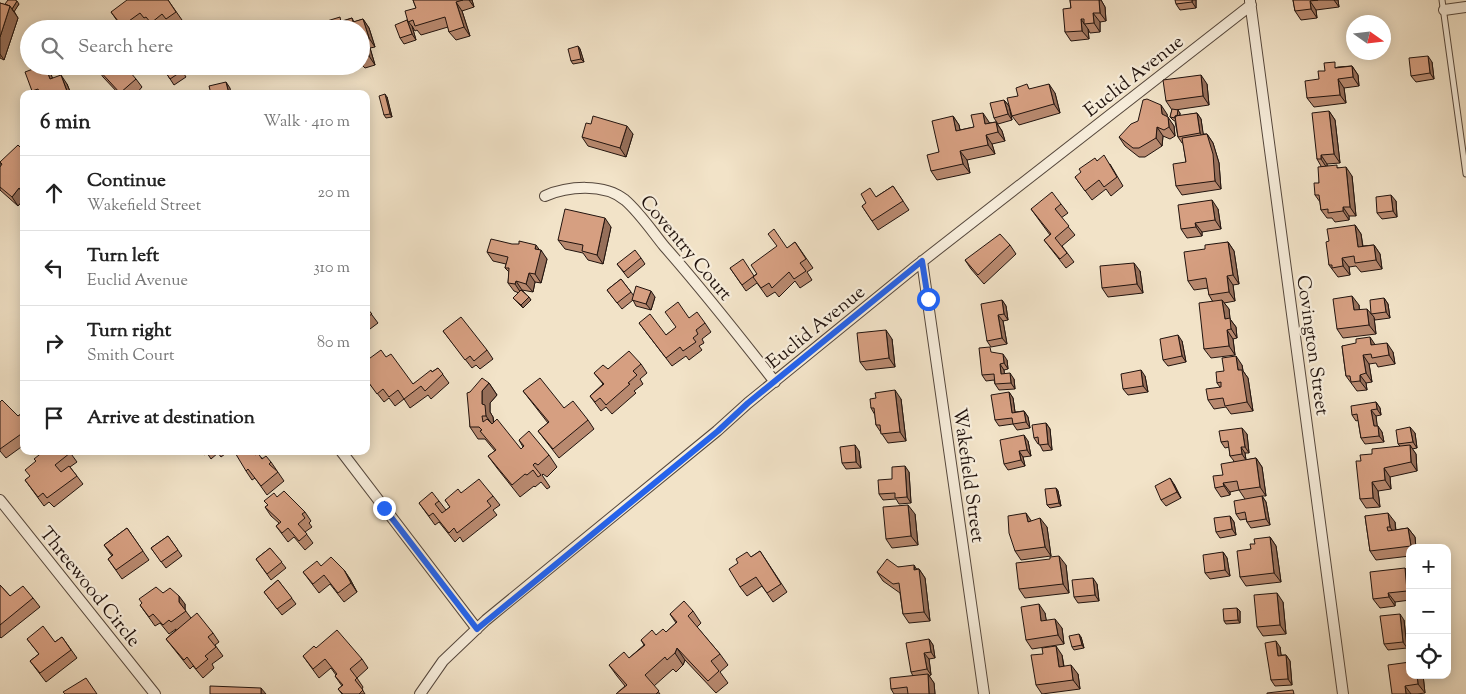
<!DOCTYPE html>
<html lang="en">
<head>
<meta charset="utf-8">
<style>
  :root { --surface:#fff; --page:#f2f2f2; --text:#222; --muted:#767676; --line:#e0e0e0 }
  body { margin:0; font-family:"Sorts Mill Goudy",serif; background:var(--page); color:var(--text) }
  .controls { position:absolute; right:15px; bottom:15px; display:grid; overflow:hidden; border-radius:10px; box-shadow:0 2px 12px #0003 }
  .controls button { width:45px; height:45px; display:grid; place-items:center; padding:0; border:0; border-bottom:1px solid var(--line); background:var(--surface); color:var(--text); font:25px sans-serif }
  .compass { position:absolute; left:1346px; top:15px; width:45px; height:45px; border-radius:50%; background:var(--surface); box-shadow:0 2px 12px #0003; rotate:104deg }
  .stop { position:absolute; width:15px; height:15px; margin:-11px; border:4px solid #2563eb; border-radius:50%; background:#fff }
  .stop.end { background:#2563eb; border-color:#fff; box-shadow:0 1px 5px #0008 }
  .list { margin:0; padding:0; list-style:none }
  h2 { display:flex; justify-content:space-between; align-items:center; height:65px; margin:0; padding:0 20px; font-size:21px }
  h2 small { font-size:16px; font-weight:400; color:var(--muted) }
  .list li { display:grid; grid-template-columns:32px 1fr auto; gap:15px; align-items:center; box-sizing:border-box; height:75px; padding:0 20px; border-top:1px solid var(--line) }
  .list b { display:block; font-size:19px; white-space:nowrap }
  .list p { margin:0; font-size:16px; white-space:nowrap; color:var(--muted) }
  .list em { font-size:16px; font-style:normal; color:var(--muted) }
  .icon { flex:none; width:28px; height:28px; fill:none; stroke:currentColor; stroke-width:2; stroke-linecap:round; stroke-linejoin:round }
  .map { position:relative; flex:none; width:1466px; height:694px; overflow:hidden }
  .search { position:absolute; background:var(--surface); box-shadow:0 2px 12px #0003; left:20px; top:20px; width:350px; height:55px; display:flex; align-items:center; gap:12px; box-sizing:border-box; padding:0 18px; border-radius:28px; color:var(--muted); font-size:19px }
  .panel { position:absolute; background:var(--surface); box-shadow:0 2px 12px #0003; left:20px; top:90px; width:350px; height:365px; border-radius:10px }
  .map>svg:first-child { display:block }
  .lines { fill:none; stroke-linecap:round; stroke-linejoin:round }
  .service-casing { stroke:#55473c; stroke-width:7 }
  .minor-casing { stroke:#55473c; stroke-width:12 }
  .service { stroke:#f7eddb; stroke-width:5 }
  .minor { stroke:#f7eddb; stroke-width:10 }
  .wall { fill:#b8896f; stroke:#21130e }
  .shaded-wall { fill:#966f5a; stroke:#21130e }
  .building { fill:#d69f81; stroke:#21130e }
  .route { stroke:#2563eb; stroke-width:6 }
  .labels { text-anchor:middle; stroke-width:4.5; stroke-linejoin:round; paint-order:stroke }
  .street-label { font-size:19px; fill:#21130e; stroke:#f7eddb }
</style>
</head>
<body>
<div class="map">
<svg width="1466" height="694" viewBox="0 0 1466 694">
  <rect width="100%" height="100%" fill="#f2e3c8"/>
  <filter id="stains"><feTurbulence type="fractalNoise" baseFrequency=".004" numOctaves="4"/><feColorMatrix values="0 0 0 0 .2 0 0 0 0 .09 0 0 0 0 .02 0 0 0 .5 -.17"/></filter>
  <radialGradient id="worn" r=".72"><stop offset=".6" stop-color="#630" stop-opacity="0"/><stop offset="1" stop-color="#630" stop-opacity=".3"/></radialGradient>
  <g class="lines">
    <defs>
      <path id="service" d="M1442 0 1466 174"/>
      <path id="minor" d="M1250 1 1343 694
        M1444 10 1466 7
        M545 196C568 186 604 183 625 200 639 212 652 231 664 246 703 290 739 336 775 382
        M922 261 984 694
        M341 451 477 629
        M0 500 155 694
        M420 694 443 661 486 620 717 431 748 403 915 267 1251 5"/>
    </defs>
    <use href="#service" class="service-casing"/>
    <use href="#minor" class="minor-casing"/>
    <use href="#service" class="service"/>
    <use href="#minor" class="minor"/>
  </g>
  <path class="wall" d="M168 0 182 20 172 28 168 23 160 29H155L153 26 151 27 146 22 137 29H123L111 12Z
    M413 0H472L474 7 462 11 470 36 456 40 449 32 448 27 421 35 417 30 415 31 412 26 416 40 404 44 400 38 407 20 416 8Z
    M1070 0H1101L1105 7 1106 21 1100 22V32L1090 33 1088 29 1089 39 1071 41 1065 32 1071 8Z
    M1196 0V8L1180 10 1176 4Z
    M1293 0H1338L1339 7 1316 10 1317 18 1301 20 1295 11Z
    M0 3 6 5 19 4 14 11 18 18 4 60 0 58Z
    M352 18 354 22 363 19 369 28 375 47 370 48 375 65 365 68 361 64V29L342 21Z
    M578 46 580 49 584 62 573 64 571 61Z
    M1432 62 1434 79 1416 82 1411 76Z
    M41 66H46L51 74 52 78 67 84 71 94H34L32 91Z
    M179 66 186 77 174 85 163 68Z
    M1352 66 1358 75 1359 86 1344 88 1346 103 1314 107 1307 98 1325 71 1338 67Z
    M97 68 136 79 142 87 136 94H119L103 77Z
    M1207 84 1209 105 1175 110 1180 113V116L1197 113 1201 119 1203 134H1207L1213 143 1219 163 1221 189 1182 195 1176 186 1186 162 1183 143H1182L1178 137 1175 121 1173 120 1170 117 1172 110 1166 101Z
    M1031 89 1055 93 1060 113 1019 125 1012 116 1018 96Z
    M387 97 392 117 386 118 384 115Z
    M1004 100 1009 106 1012 120 998 124 994 118Z
    M1329 111 1335 120 1340 163 1327 164V166L1339 168 1352 176 1356 216H1349V220L1335 222 1332 218H1327L1321 210 1320 202 1315 195 1319 183 1321 166 1317 159Z
    M1167 114V117L1174 126 1175 136 1170 139 1163 136 1162 146 1145 157H1139L1125 146 1119 137Z
    M953 116 959 125 960 130 974 127 989 122V123L996 122 1002 131 1005 141 992 144 995 154 967 160 970 173 937 180 931 171 939 152Z
    M633 134 626 157 588 146 582 137Z
    M24 147V199L18 206 0 190V167L1 165 0 163 22 149Z
    M1110 164 1123 186 1111 196 1106 189 1092 200 1075 177Z
    M893 186 909 210 878 230 862 206Z
    M1396 201 1397 217 1382 219 1377 213Z
    M1061 204 1068 213 1061 218 1075 235 1062 246 1074 262 1066 268 1044 240 1050 235 1031 209Z
    M1218 209 1221 229 1202 232V236L1187 238 1181 229Z
    M1355 225 1361 234 1363 246 1374 245 1380 254 1382 269 1361 272 1356 266 1349 267 1350 275 1338 277 1329 265V241Z
    M611 227 603 264 588 260 583 253 565 249 558 240Z
    M795 242 813 268 807 272 812 280 800 288 795 281 779 297 775 292 767 297 757 283 746 291 730 268 754 276Z
    M1228 242 1234 251 1239 284 1233 285 1235 301 1224 303 1229 309 1230 319 1236 327 1237 338 1233 339 1235 355 1211 358 1204 349 1213 302 1209 295 1208 288 1194 290 1188 281 1205 249Z
    M1010 245 1016 254 984 284 971 269 965 260Z
    M539 250 547 259 541 283 535 282 533 292 522 290 531 300 523 308 513 298 519 293 514 291 508 283 509 272 505 268 506 264 493 261 487 252Z
    M641 258 645 264 628 278 617 264Z
    M1140 271 1143 293 1108 297 1102 288Z
    M621 279 634 296 655 297 651 310 636 306 633 300 622 309 607 290Z
    M1384 298 1388 304 1390 318 1375 320 1374 318 1376 334 1343 338 1337 329 1359 305V310L1371 314Z
    M1002 300 1006 306 1008 320 1003 321 1007 344 991 347 987 341Z
    M366 307 378 323 366 332Z
    M689 318 705 323 711 332 702 339 704 343 699 346 702 350 689 360 686 356 672 366 639 323 666 335Z
    M443 331 487 350 493 359 480 369 476 365 472 368Z
    M892 339 895 367 866 370 860 362Z
    M1182 341 1186 362 1168 366 1163 360Z
    M1375 345 1393 352 1395 364 1378 367 1376 363 1369 364 1372 382 1366 383 1367 390 1357 391 1346 376 1342 346Z
    M386 357 413 384 438 368 449 383 431 399 428 395 410 408 404 399 395 406 389 398 384 402 366 379Z
    M1007 360 1008 369 1004 370V373L1014 379 1015 389 999 390 995 384 994 380 986 381 982 375Z
    M641 364 647 373 640 379 643 384 634 391 636 393 612 414 606 407 601 411 590 396 603 384 594 373 608 369Z
    M1242 365 1243 371 1248 378 1253 411 1231 414 1226 407 1214 409 1208 400 1220 387 1217 383 1224 371Z
    M1145 376 1148 392 1128 395 1123 389Z
    M489 383 497 395 490 403V412L493 417 494 422 521 449 523 447 519 440 549 455 557 467 547 477 543 474 542 475 550 487 547 489 541 482 535 487 534 486 520 497 497 468 488 456 495 451 485 439H478L470 427V392Z
    M523 391 564 408 588 420 594 429 559 458 538 431 548 423Z
    M1009 392 1013 398 1015 412 1024 411 1028 417 1030 428 1017 430 1013 424 999 426 995 420Z
    M876 398 901 399 906 441 888 443 876 425 875 415 871 408Z
    M0 402 18 416 24 412V445L6 458 0 451Z
    M1376 402 1380 408 1381 415 1376 416 1377 426 1382 432 1384 442 1365 444 1361 438 1358 420 1356 421 1352 415Z
    M1046 423 1050 429 1052 450 1043 451 1039 443 1038 444 1034 438Z
    M1415 433 1417 448 1412 449 1416 454 1417 471 1390 477 1391 489 1378 491 1380 507 1366 508 1360 499 1372 454 1400 446 1398 444Z
    M1247 434 1249 453H1245L1246 460 1256 458 1262 467 1266 496H1262L1266 502 1270 525 1251 528 1247 522 1246 519 1240 520 1236 514 1245 499 1239 490 1230 492V495L1221 497 1215 488 1223 475 1234 461 1230 456 1229 447 1225 448 1221 442Z
    M1028 441 1031 456 1023 457 1025 466 1008 470 1004 464Z
    M69 451 77 462 70 467 83 484 54 507 49 502 44 506 25 480Z
    M202 451H229L221 457 218 453 211 459 207 453 204 455Z
    M859 451 861 468 846 469 842 463Z
    M255 455 271 462 284 481 267 495 255 478 252 480 246 471Z
    M909 472 911 503 899 504 896 499 883 500 879 494 892 479Z
    M1174 484 1181 498 1166 506 1161 500Z
    M1056 488 1058 491 1061 506 1050 508 1047 505Z
    M461 493 493 496 500 505 493 510 497 515 463 542 460 537 455 542 439 522 435 525 419 503 439 501 446 510 450 507 445 500Z
    M277 497 305 512 311 521 309 523 312 527 305 532 313 543 305 550 294 537 288 542 276 526 279 523 271 516 265 507 268 505 264 501Z
    M915 514 918 545 892 548 886 539Z
    M1230 516 1234 522 1236 535 1220 538 1216 532Z
    M1365 516 1395 522 1396 530 1408 528 1415 537 1416 548H1410V556L1376 560 1370 551Z
    M1032 521 1047 527 1051 556 1021 560 1015 551Z
    M127 528 149 560 122 579 108 559 112 556 104 545Z
    M168 536 182 556 166 568 151 548Z
    M1270 537 1276 546 1281 582 1246 586 1240 577 1251 549 1255 544Z
    M270 548 286 568 271 580 256 559Z
    M760 551 787 592 773 602 762 586 747 596 740 587 751 557Z
    M1223 552 1227 558 1230 576 1210 579 1205 573Z
    M1066 565 1069 593 1025 598 1019 589Z
    M321 566 344 570 350 579 357 592 344 602 330 584 319 593 303 572Z
    M898 567 919 569 925 578 930 621 909 623 903 614 900 593 883 581 877 572Z
    M1410 575V600L1395 602V606L1380 608 1373 599Z
    M278 580 296 604 282 615 264 592Z
    M1097 584 1099 601 1078 603 1074 597Z
    M0 585 10 596 33 598 40 607 1 638 0 637Z
    M163 593 185 604V610L191 618 213 633 219 642 215 645 223 656 212 664 214 668 203 678 193 666 190 669 166 639 176 630V629L169 634 160 623 155 626 140 605Z
    M1283 602 1286 634 1263 636 1257 627Z
    M1237 608 1240 611V623L1226 624 1224 621Z
    M693 611 701 623 697 627 720 654 728 665 720 672 728 683 716 693 685 660 683 665 676 672 673 669 654 686 660 694H616L625 686 617 676 609 665 629 658 644 645 641 640 666 632 676 623 670 614Z
    M1045 613 1046 620 1062 628 1064 644 1032 649 1026 640Z
    M1404 620 1407 648 1388 650 1384 644Z
    M62 637 77 658 46 682 30 661 39 654 27 639 55 642Z
    M1081 637 1084 648 1074 650 1072 647Z
    M929 639 933 645 935 658 929 659 931 675 929 676 934 683 935 694H894L891 689 913 676 911 672Z
    M1280 647 1281 655H1286L1290 661 1292 685 1275 686 1271 680Z
    M316 648 362 659 368 668 357 678 363 687 362 689 365 694H342L338 689 342 686 335 676 336 675 331 668 319 678 303 656Z
    M1062 655 1064 666 1078 674 1080 689 1042 694 1036 685Z
    M1423 675 1425 693 1417 694H1392Z"/>
  <path class="shaded-wall" d="M469 0H472L474 7Z
    M1099 0H1101L1105 7 1106 21 1100 13Z
    M1192 0H1196V8L1192 2Z
    M1334 0H1338L1339 7Z
    M17 1 19 4 14 12 12 9Z
    M1310 1 1316 10 1317 18 1311 9Z
    M456 2 462 11 470 36 464 27Z
    M10 6 18 18 4 60 0 54V37Z
    M1093 13 1100 22V32L1094 23Z
    M363 19 369 28 375 47 369 38Z
    M1081 19 1088 29 1089 39 1082 31Z
    M407 20 412 26 416 40 412 34Z
    M364 39 370 48 375 65 369 56Z
    M578 46 580 49 584 62 581 59Z
    M1428 56 1432 62 1434 79 1430 73Z
    M45 66 51 74 56 88 50 79Z
    M1352 66 1358 75 1359 86 1353 77Z
    M61 75 67 84 71 94H68Z
    M1201 75 1207 84 1209 105 1203 96Z
    M1338 79 1344 88 1346 103 1340 95Z
    M226 82 230 88 231 94H229Z
    M1049 84 1055 93 1060 113 1054 104Z
    M385 94 387 97 392 117 390 114Z
    M1004 100 1009 106 1012 120 1008 114Z
    M1161 105 1167 114 1168 123 1162 114Z
    M1178 110 1180 113 1179 121 1176 118Z
    M1329 111 1335 120 1340 163 1334 154Z
    M983 113 989 122 991 133 985 124Z
    M1197 113 1201 119 1204 139 1200 133Z
    M953 116 959 125 962 140 956 131Z
    M1168 117 1174 126 1175 136 1169 127Z
    M996 122 1002 131 1005 141 998 132Z
    M627 126 633 134 626 157 620 148Z
    M1157 127 1163 136 1162 146 1156 138Z
    M1207 134 1213 143 1219 163 1221 189 1215 181Z
    M986 135 992 144 995 154 988 145Z
    M960 151 967 160 970 173 963 164Z
    M1321 155 1327 164V168L1321 159Z
    M1346 167 1352 176 1356 216 1350 207Z
    M19 188 24 195V199L18 206 12 197Z
    M1391 195 1396 201 1397 217 1393 211Z
    M1212 200 1218 209 1221 229 1215 220Z
    M1343 207 1349 216V220L1343 211Z
    M605 218 611 227 603 264 597 255Z
    M1195 223 1202 232V236L1196 227Z
    M1355 225 1361 234 1364 256 1358 247Z
    M1228 242 1234 251 1239 284 1233 275Z
    M536 245 541 252V250L547 259 541 283 535 274V249Z
    M1374 245 1380 254 1382 269 1376 260Z
    M1342 258 1349 267 1350 275 1343 266Z
    M1134 263 1140 271 1143 293 1137 284Z
    M529 273 535 282 533 292 526 284Z
    M1227 276 1233 285 1235 301 1229 292Z
    M516 281 522 290 521 293 515 284Z
    M651 291 655 297 651 310 646 304Z
    M1352 296 1359 305 1360 319 1354 310Z
    M529 297 531 300 523 308 521 305Z
    M1384 298 1388 304 1390 318 1386 312Z
    M1002 300 1006 306 1008 320 1004 314Z
    M1222 300 1229 309 1230 319 1236 327 1237 338 1225 319Z
    M1367 309 1374 317 1376 334 1369 325Z
    M998 315 1003 321 1007 344 1002 338Z
    M886 330 892 339 895 367 889 358Z
    M1227 330 1233 339 1235 355 1229 346Z
    M1178 335 1182 341 1186 362 1182 356Z
    M1370 337 1376 346 1371 345Z
    M1387 343 1393 352 1395 364 1389 355Z
    M1003 354 1007 360 1008 369 1004 363Z
    M1363 355 1369 364 1372 382 1366 373Z
    M1236 356 1242 365 1243 371 1248 378 1253 411 1247 402 1238 370Z
    M1000 364 1004 370 1005 380 1001 374Z
    M1141 370 1145 376 1148 392 1143 386Z
    M1010 373 1014 379 1015 389 1011 383Z
    M1360 375 1366 383 1367 390 1360 381Z
    M489 383 497 395 490 403V412L493 417 494 427 486 416 482 404V391Z
    M895 390 901 399 906 441 900 432Z
    M1009 392 1013 398 1016 419 1012 413Z
    M1376 402 1380 408 1381 415 1377 409Z
    M1371 410 1376 416 1378 432 1374 426Z
    M1024 411 1028 417 1030 428 1026 422Z
    M1046 423 1050 429 1052 450 1048 444Z
    M1378 426 1382 432 1384 442 1379 436Z
    M1410 427 1415 433 1417 448 1413 442Z
    M1242 428 1247 434 1249 453 1245 447Z
    M1024 435 1028 441 1031 456 1027 450Z
    M855 445 859 451 861 468 856 462Z
    M1410 445 1416 454 1417 471 1411 462Z
    M1241 447 1245 453 1246 460 1242 454Z
    M1019 451 1023 457 1025 466 1021 460Z
    M1256 458 1262 467 1266 496 1260 487Z
    M905 466 909 472 911 503 907 497Z
    M1384 468 1390 477 1391 489 1385 480Z
    M1170 478 1174 484 1181 498 1177 492Z
    M1372 482 1378 491 1380 507 1373 498Z
    M1223 483 1230 492V495L1224 486Z
    M1056 488 1058 491 1061 506 1059 503Z
    M1262 496 1266 502 1270 525 1266 519Z
    M908 505 915 514 918 545 911 536Z
    M1026 513 1032 522H1028Z
    M1388 513 1395 522 1396 536 1390 527Z
    M1230 516 1234 522 1236 535 1232 529Z
    M1040 518 1047 527 1051 556 1045 547Z
    M1408 528 1415 537 1416 548H1412L1411 546Z
    M1270 537 1276 546 1281 582 1274 573Z
    M1223 552 1227 558 1230 576 1225 570Z
    M1059 556 1066 565 1069 593 1063 584Z
    M914 565 919 573V569L925 578 930 621 924 612Z
    M1405 568 1410 575V594L1407 591Z
    M344 570 350 579 357 592 351 583Z
    M1093 578 1097 584 1099 601 1095 595Z
    M1277 593 1283 602 1286 634 1280 625Z
    M1388 593 1395 602V606L1389 597Z
    M179 596 185 604V611L179 602Z
    M1039 604 1045 613 1048 630 1041 621Z
    M1237 608 1240 611V623L1238 620Z
    M1400 614 1404 620 1407 648 1403 642Z
    M1055 619 1062 628 1064 644 1058 635Z
    M1447 632 1449 648 1447 645Z
    M1079 634 1081 637 1084 648 1082 645Z
    M929 639 933 645 935 658 931 652Z
    M1276 641 1280 647 1282 662 1278 656Z
    M1056 646 1062 655 1065 676 1059 667Z
    M677 648 685 660 683 665 675 653Z
    M924 653 929 659 931 675 927 669Z
    M1286 655 1290 661 1292 685 1288 679Z
    M1071 665 1078 674 1080 689 1073 680Z
    M928 674 934 683 935 694H929Z
    M1417 675H1423L1425 693 1418 684Z
    M1405 686 1411 694H1406Z
    M261 688 266 694H261Z"/>
  <path class="building" d="M8 0H15L17 1 12 9 10 6 5 4Z
    M127 0H168L176 12 166 19 162 14 151 23 146 17 144 18 140 13 122 26 111 12Z
    M413 0H463L456 2 464 27 449 32 445 17 415 26 413 20 408 22 405 11 416 8Z
    M1070 0H1099L1100 13H1093L1094 23 1084 24V19H1081L1082 31 1065 32 1063 9 1071 8Z
    M1175 0H1192V2L1176 4Z
    M1293 0H1318L1310 1 1311 9 1295 11Z
    M0 3 10 6 0 37Z
    M340 17 341 22 352 18 353 22 363 19 369 38 364 39 369 56 361 59V29H325L329 27 327 21Z
    M407 20 412 34 400 38 395 25Z
    M578 46 581 59 571 61 568 49Z
    M1428 56 1430 73 1411 76 1409 58Z
    M1335 62V68L1352 66 1353 77 1338 79 1340 95 1307 98 1305 81 1319 79 1318 71H1325L1324 63Z
    M41 66H45L50 79 61 75 68 94H40L38 89 32 91 25 72Z
    M98 66H125L136 79 120 93 97 68Z
    M165 66H178L182 71 170 79 163 68Z
    M1201 75 1203 96 1166 101 1163 80Z
    M226 82 229 94H211L209 86Z
    M1027 84 1029 89 1049 84 1054 104 1012 116 1007 98 1018 96 1016 88Z
    M385 94 390 114 384 115 379 96Z
    M1147 99 1161 105 1162 114 1168 117 1169 127 1164 130 1157 127 1156 138 1139 148H1133L1119 137 1131 124 1138 121 1143 100Z
    M1004 100 1008 114 994 118 990 103Z
    M1172 109 1178 110 1177 116H1175V118L1170 117Z
    M1329 111 1334 154 1321 155V159H1317L1312 113Z
    M983 113 985 124 996 122 998 132 986 135 988 145 960 151 963 164 931 171 927 155 939 152 932 121 953 116 956 131 974 127 971 115Z
    M1197 113 1200 133 1178 137 1175 116Z
    M593 116 627 126 620 148 582 137 586 123 591 124Z
    M1207 134 1213 154 1215 181 1176 186 1173 164 1186 162 1182 138Z
    M18 145 22 149 24 147V192L19 188 12 197 0 187V167L2 164 0 162Z
    M1104 155 1117 177 1104 187 1099 180 1085 191 1075 177 1081 172 1079 169 1095 158 1097 161Z
    M1337 165V168L1346 167 1350 207H1343V211L1328 213V209L1321 210 1319 195H1315L1314 183H1319L1318 167Z
    M893 186 903 201 872 221 862 206 866 203 861 194 870 188 876 197Z
    M1052 192 1061 204 1055 209 1069 226 1055 238 1067 253 1060 259 1044 240 1051 234 1031 209Z
    M1391 195 1393 211 1377 213 1376 197Z
    M1212 200 1215 220 1195 223 1196 227 1181 229 1178 205Z
    M565 209 605 218 597 255 582 251 583 245 558 240Z
    M1355 225 1358 247 1374 245 1376 260 1355 263 1354 256 1342 258 1343 266 1332 268V265H1329L1326 242 1329 241 1327 229Z
    M774 229 787 248 795 242 806 259 800 263 806 271 794 279 789 272 772 288 769 283 761 288 753 277 757 274 751 265 777 246 768 234Z
    M1000 234 1010 245 978 275 965 260Z
    M491 239 512 244H519V241L536 245 535 249 541 250 535 274 529 273 526 284 516 281 515 284 508 283 509 268H505L508 257 487 252Z
    M1228 242 1233 275 1227 276 1229 292 1209 295 1206 278 1188 281 1184 252 1205 249V245Z
    M635 250 641 258 624 272 617 264Z
    M743 259 754 276 742 285 730 268Z
    M1134 263 1137 284 1102 288 1100 266Z
    M621 279 631 292 617 303 607 290Z
    M636 286 651 291 646 304 632 300Z
    M521 290 529 297 521 305 513 298Z
    M1352 296 1354 310 1367 309 1369 325 1337 329 1333 299Z
    M1384 298 1386 312 1371 314 1370 300Z
    M1002 300 1004 314 998 315 1002 338 987 341 981 304Z
    M1222 300 1225 319 1230 318 1231 329 1227 330 1229 346 1204 349 1199 303Z
    M678 302 689 318 697 312 705 323 696 330 698 334 693 338 696 342 683 351 680 347 666 358 639 323 650 314 666 335 676 327 665 312Z
    M366 307 372 314 366 318Z
    M461 317 487 350 474 361 470 356 465 360 443 331Z
    M886 330 889 358 860 362 857 333Z
    M1178 335 1182 356 1163 360 1160 339Z
    M1370 337 1371 345 1387 343 1389 355 1372 358 1371 354 1363 355 1366 373 1360 375V381L1351 382 1350 376H1346L1342 346 1356 343V339Z
    M990 347 991 352 1003 354 1004 363 1000 364 1001 374 1010 373 1011 383 995 384 994 374 982 375 979 348Z
    M381 350 386 357 391 354 413 384 431 370 432 372 438 368 443 374 425 391 421 386 404 399 398 390 389 397 383 389 377 394 366 379V361Z
    M629 351 641 364 633 371 637 375 628 383 630 384 606 405 600 398 595 402 590 396 604 384 594 373 603 365 608 369Z
    M1236 356 1238 370H1242L1247 402 1225 406 1223 398 1208 400 1206 389 1221 387V382L1217 383 1216 372 1224 371 1222 358Z
    M1141 370 1143 386 1123 389 1121 374Z
    M482 378 489 383 482 391V404L485 405 486 416H482L483 422 487 419 492 424 497 419 521 449 524 446 519 440 529 431 549 455 538 465 535 463 533 465 541 475 538 477 533 470 527 475 525 474 512 485 488 456 496 450 480 431 482 430 479 427H470L467 393 470 392Z
    M540 378 564 408 573 401 588 420 553 449 538 431 549 422 523 391Z
    M895 390 900 432 881 434 880 425H876L874 408H871L870 399 876 398 875 393Z
    M1009 392 1012 413 1024 411 1026 422 1013 424 1012 418 995 420 991 395Z
    M2 400 18 416 24 412V432L0 449V402Z
    M1376 402 1377 409 1371 410 1374 426H1378L1379 436 1361 438 1357 414 1352 415 1351 406Z
    M1046 423 1048 444 1039 445 1038 437 1034 438 1032 425Z
    M1410 427 1413 442 1398 444 1396 430Z
    M1242 428 1245 447H1241L1242 454 1230 456 1228 441 1221 442 1219 431Z
    M1024 435 1027 450 1019 451 1021 460 1004 464 1000 440Z
    M855 445 856 462 842 463 840 447Z
    M1410 445 1411 462 1384 468 1385 480 1372 482 1373 498 1360 499 1356 461H1361L1360 455 1372 454V449Z
    M44 451H69L70 453 55 465 61 472 69 466 77 476 47 498 43 493 38 497 25 480 30 476 25 470 36 461 34 459Z
    M234 451H252L255 455 258 453 262 459 266 456 271 462 269 464 278 472 261 486 248 469 246 471Z
    M1256 458 1260 487 1239 490 1237 481 1223 483 1224 486 1215 488 1213 476 1223 475 1221 464Z
    M905 466 907 497 895 498V493L879 494 878 480 892 479V467Z
    M1170 478 1177 492 1161 500 1155 486Z
    M479 479 493 496 487 501 491 506 457 533 454 528 449 533 433 513 429 516 419 503 432 492 439 501 435 504 442 513 450 507 445 500 458 489 461 493Z
    M1056 488 1059 503 1047 505 1045 489Z
    M284 491 305 512 302 514 305 518 298 524 307 534 299 541 288 528 282 533 276 526 281 522 265 507 268 505 264 501 274 493 277 497Z
    M1262 496 1266 519 1247 522 1245 512 1236 514 1234 501Z
    M908 505 911 536 886 539 883 507Z
    M1026 513 1028 522 1040 518 1045 547 1015 551 1009 533 1008 516Z
    M1388 513 1390 527H1387L1388 531 1408 528 1411 546 1370 551 1365 516Z
    M1230 516 1232 529 1216 532 1214 518Z
    M127 528 143 551 116 570 108 559 113 555 104 545Z
    M168 536 178 550 161 562 151 548Z
    M1270 537 1274 573 1240 577 1237 551 1251 549 1250 544H1255L1254 539Z
    M270 548 282 562 267 574 256 559Z
    M760 551 781 584 767 593 756 577 740 587 729 569 738 563 736 559 747 552 751 557Z
    M1223 552 1225 570 1205 573 1203 555Z
    M1059 556 1063 584 1019 589 1016 563 1050 559V557Z
    M331 557 344 570 351 583 338 593 324 575 313 584 303 572 317 561 321 566Z
    M887 559 898 567 914 565V570L919 569 924 612 903 614 899 583 893 584 877 572Z
    M1405 568 1407 591 1388 593 1389 597 1373 599 1370 572Z
    M1093 578 1095 595 1074 597 1072 580Z
    M278 580 292 598 277 609 264 592Z
    M0 585 10 596 23 586 33 598 0 625Z
    M156 587 163 593 170 588 179 596V602L186 611 171 622 169 620 163 625 153 614 149 617 140 605 142 603 139 599Z
    M1277 593 1280 625 1257 627 1254 595Z
    M684 601 693 611 688 616 720 654 711 661 719 671 708 681 677 648 675 653 667 660 665 657 645 675 659 691 656 694H616L627 685 609 665 624 652 629 658 645 645 641 640 652 630 656 635 663 629 666 632 677 622 670 614Z
    M1039 604 1041 621 1055 619 1058 635 1026 640 1021 607Z
    M1237 608 1238 620 1224 621 1223 609Z
    M197 613 213 633 208 637 216 647 205 656 208 659 196 669 187 657 184 660 166 639Z
    M1400 614 1403 642 1384 644 1380 616Z
    M43 626 55 642 62 637 71 650 40 673 30 661 39 654 27 639Z
    M337 630 362 659 350 669 357 678 355 680 363 690 359 694H343L338 689 343 685 335 676 337 674 325 659 313 669 303 656 314 646 316 648Z
    M1079 634 1082 645 1072 647 1069 636Z
    M929 639 931 652 924 653 927 669 911 672 906 643Z
    M1276 641 1278 656 1286 655 1288 679 1271 680 1265 643Z
    M1056 646 1059 667 1071 665 1073 680 1036 685 1031 655 1043 654 1042 648Z
    M1410 662V675H1417L1418 684 1405 686 1406 694H1392L1388 665Z
    M928 674 929 694H908L907 687 891 689 890 678Z
    M86 678 97 694H65L63 692Z
    M210 686 261 688V694H210Z
    M1293 690 1294 694H1267V693Z"/>
  <g class="lines">
    <path class="route" d="M384 508 477 629 718 431 748 403 922 261 928 299"/>
  </g>
  <g class="labels">
    <g class="street-label">
      <text transform="translate(1133 75) rotate(-38)" y="7">Euclid Avenue</text>
      <text transform="translate(687 247) rotate(50)" y="7">Coventry Court</text>
      <text transform="translate(815 326) rotate(-39)" y="7">Euclid Avenue</text>
      <text transform="translate(1314 345) rotate(82)" y="7">Covington Street</text>
      <text transform="translate(970 475) rotate(82)" y="7">Wakefield Street</text>
      <text transform="translate(91 586) rotate(51)" y="7">Threewood Circle</text>
    </g>
  </g>
  <rect width="100%" height="100%" filter="url(#stains)"/>
  <rect width="100%" height="100%" fill="url(#worn)"/>
</svg>
<div class="controls">
<button>+</button>
<button>−</button>
<button><svg class="icon" aria-label="locate" viewBox="0 0 24 24"><circle cx="12" cy="12" r="6"/><path d="M12 2v4M12 18v4M2 12h4M18 12h4"/></svg></button>
</div>
<svg class="compass" viewBox="-18 -18 36 36"><path d="M0-13l5 13h-10z" fill="#e53935"/><path d="M0 13l5-13h-10z" fill="#767676"/></svg>
<div class="stop" style="left:928px;top:299px"></div>
<div class="stop end" style="left:384px;top:508px"></div>
<div class="search"><svg class="icon" aria-label="search" viewBox="0 0 24 24"><circle cx="10" cy="10" r="6"/><path d="M15 15l6 6"/></svg>Search here</div>
<section class="panel">
<h2>6 min<small>Walk · 410 m</small></h2>
<ul class="list">
<li><svg class="icon" aria-label="ahead" viewBox="0 0 24 24"><path d="M12 20V5M6 11l6-6 6 6"/></svg><div><b>Continue</b><p>Wakefield Street</p></div><em>20 m</em></li>
<li><svg class="icon" aria-label="left" viewBox="0 0 24 24"><path d="M17 20v-9H6M10 6l-5 5 5 5"/></svg><div><b>Turn left</b><p>Euclid Avenue</p></div><em>310 m</em></li>
<li><svg class="icon" aria-label="right" viewBox="0 0 24 24"><path d="M7 20v-9h11M14 6l5 5-5 5"/></svg><div><b>Turn right</b><p>Smith Court</p></div><em>80 m</em></li>
<li><svg class="icon" aria-label="arrive" viewBox="0 0 24 24"><path d="M6 21V4h12l-3 4 3 4H6"/></svg><div><b>Arrive at destination</b></div></li>
</ul>
</section>
</div>
</body>
</html>
